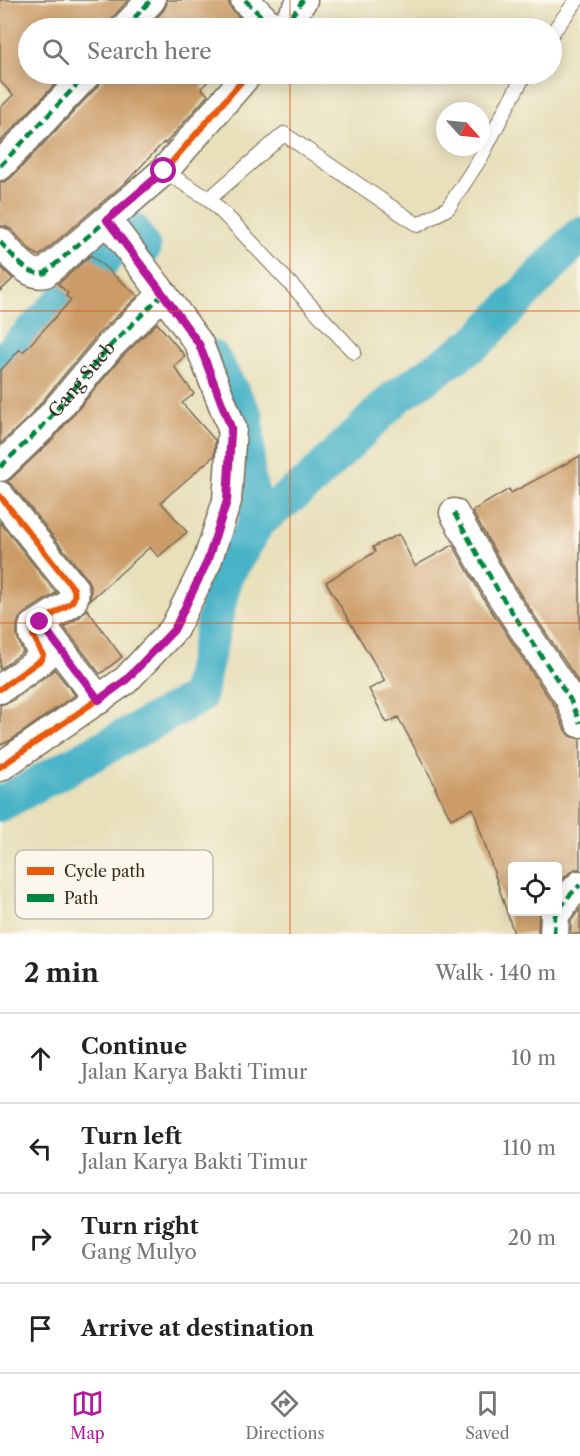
<!DOCTYPE html>
<html lang="en">
<head>
<meta charset="utf-8">
<style>
  :root { --surface:#fff; --page:#f2f2f2; --text:#222; --muted:#767676; --line:#e0e0e0; --accent:#b5179e }
  body { margin:0; font-family:"Libre Caslon Text",serif; background:var(--page); color:var(--text) }
  .controls { position:absolute; right:18px; bottom:18px; display:grid; overflow:hidden; border-radius:6px; box-shadow:0 3px 15px #0003 }
  .controls button { width:54px; height:54px; display:grid; place-items:center; padding:0; border:0; border-bottom:2px solid var(--line); background:var(--surface); color:var(--text); font:30px sans-serif }
  .compass { position:absolute; left:436px; top:102px; width:54px; height:54px; border-radius:50%; background:var(--surface); box-shadow:0 3px 15px #0003; rotate:117deg }
  .stop { position:absolute; width:18px; height:18px; margin:-14px; border:4px solid #b5179e; border-radius:50%; background:#fff }
  .stop.end { background:#b5179e; border-color:#fff; box-shadow:0 2px 6px #0008 }
  .list { margin:0; padding:0; list-style:none }
  h2 { display:flex; justify-content:space-between; align-items:center; height:78px; margin:0; padding:0 24px; font-size:26px }
  h2 small { font-size:20px; font-weight:400; color:var(--muted) }
  .list li { display:grid; grid-template-columns:39px 1fr auto; gap:18px; align-items:center; box-sizing:border-box; height:90px; padding:0 24px; border-top:2px solid var(--line) }
  .list b { display:block; font-size:22px; white-space:nowrap }
  .list p { margin:0; font-size:20px; white-space:nowrap; color:var(--muted) }
  .list em { font-size:20px; font-style:normal; color:var(--muted) }
  .icon { flex:none; width:33px; height:33px; fill:none; stroke:currentColor; stroke-width:2; stroke-linecap:round; stroke-linejoin:round }
  .map { position:relative; flex:none; width:580px; height:934px; overflow:hidden }
  .search { position:absolute; background:var(--surface); box-shadow:0 3px 15px #0003; left:18px; right:18px; top:18px; height:66px; display:flex; align-items:center; gap:15px; box-sizing:border-box; padding:0 21px; border-radius:33px; color:var(--muted); font-size:22px }
  .sheet { height:438px; background:var(--surface) }
  nav { display:flex; justify-content:space-around; align-items:center; box-sizing:border-box; height:84px; border-top:2px solid var(--line); background:var(--surface); font-size:16px; color:var(--muted) }
  nav a { display:grid; justify-items:center; gap:3px }
  nav .on { color:var(--accent) }
  .map>svg:first-child { display:block }
  .lines { fill:none; stroke-linecap:round; stroke-linejoin:round }
  .canal { stroke:#4ab3c8; stroke-width:36 }
  .building { fill:#cc9c68 }
  .lane-casing { stroke:#786a55; stroke-width:16 }
  .street-casing { stroke:#786a55; stroke-width:31 }
  .lane { stroke:#fff; stroke-width:14 }
  .street { stroke:#fff; stroke-width:28 }
  .quiet { stroke:#00873e; stroke-width:4.5; stroke-dasharray:9 4.5; stroke-linecap:butt }
  .cycleway-casing { stroke:#fbf7ec; stroke-width:10 }
  .cycleway { stroke:#e8590c; stroke-width:6 }
  .route { stroke:#b5179e; stroke-width:8 }
  .grid { fill:none; stroke:#d7540e; stroke-width:1.5; stroke-opacity:0.55 }
  .labels { text-anchor:middle; stroke-width:4.5; stroke-linejoin:round; paint-order:stroke }
  .street-label { font-size:18px; fill:#3b2a1e; stroke:#fbf7ec }
  .key { fill:#fbf7ec; stroke:#c1baae; stroke-width:1.5 }
  .key-label { font-size:16px; fill:#3b2a1e }
</style>
</head>
<body>
<div class="map">
<svg width="580" height="934" viewBox="0 0 580 934">
  <rect width="100%" height="100%" fill="#fbf7ec"/>
  <filter id="ink" filterUnits="userSpaceOnUse"><feTurbulence type="fractalNoise" baseFrequency=".0167" numOctaves="2"/><feDisplacementMap in="SourceGraphic" scale="12" xChannelSelector="R" yChannelSelector="G"/><feConvolveMatrix kernelMatrix="1 2 1 2 8 2 1 2 1" color-interpolation-filters="sRGB"/></filter>
  <filter id="wash" filterUnits="userSpaceOnUse"><feTurbulence type="fractalNoise" baseFrequency=".008" numOctaves="4" result="noise"/><feDisplacementMap in="SourceGraphic" scale="24" xChannelSelector="R" yChannelSelector="G"/><feGaussianBlur stdDeviation="1.35" result="paint"/><feColorMatrix in="noise" values="0 0 0 0 0 0 0 0 0 0 0 0 0 0 0 0 0 1.4 0 .05"/><feComposite in="paint" operator="in"/></filter>
  <g filter="url(#wash)">
    <rect width="100%" height="100%" fill="#e8e0bb"/>
    <g class="lines">
      <path class="canal" d="M212 358 246 418 247 475 258 521
        M0 365 132 230 143 248
        M0 804 198 697 224 578 258 521 309 482 395 398 479 340 580 235"/>
    </g>
    <g id="blocks">
      <path class="building" d="M0 0H128L113 17 109 24V28H28V74H65L0 142V108L13 95 0 81Z
        M167 0H229V5L233 11 250 28H147L163 11 167 4Z
        M103 74H216L201 88 208 95 165 144 164 142 127 181 39 256 31 251 12 230 5 226H0V182H5L12 177 99 85 103 78Z
        M91 255 138 296 98 334 30 416 0 444V371L20 349 23 352 71 300 66 296 68 293 58 284Z
        M0 266 13 279 0 291Z
        M157 323 185 356 174 366 194 394 182 403 215 440 214 456 161 502 187 532 158 557 150 547 90 600 91 588 87 579 13 486 7 481 11 479 53 439 122 357Z
        M580 456V684L514 585 472 511 509 489 511 493Z
        M0 522 56 593 24 613 19 619 17 626V636L23 652 0 669Z
        M399 534 415 566 453 545 486 603 555 707 565 730 570 736 580 739V869H575L569 873 558 884V867H513V912H539L538 934H514L473 808 451 819 435 788 436 787 398 717 387 723 369 689 385 681 326 582 375 552 373 547Z
        M87 609 122 657 100 674 64 627 80 617Z
        M54 669 75 695 11 740 0 745V705L10 702 52 672Z
        M580 909V934H571V921Z"/>
    </g>
  </g>
  <g filter="url(#ink)">
    <use href="#blocks" fill-opacity="0" stroke="#786a55" stroke-width="1.5"/>
    <g class="lines">
      <defs>
        <path id="lane" d="M552 33 577 0
          M164 171 209 199 239 229 354 352
          M209 199 284 134 418 225 448 208 481 157 505 110 525 74"/>
        <g id="street">
          <path d="M245 0 273 28"/>
          <path d="M125 28 151 0"/>
          <path d="M283 28 303 0"/>
          <path d="M0 166 87 74"/>
          <path d="M0 242C11 253 28 278 45 273L107 220"/>
          <path id="s1" d="M0 467 42 427 110 346 163 294"/>
          <path d="M0 496 74 589C75 594 75 599 71 603L33 627V635L43 655 42 659 0 689"/>
          <path d="M454 513 500 594 570 699 580 723"/>
          <path d="M40 623 99 700"/>
          <path d="M0 767 126 680 174 629 207 562 227 501 232 428 199 344 163 294 107 220 164 171 248 74"/>
          <path d="M554 934 555 915 569 896 580 885"/>
        </g>
      </defs>
      <use href="#lane" class="lane-casing"/>
      <use href="#street" class="street-casing"/>
      <use href="#lane" class="lane"/>
      <use href="#street" class="street"/>
      <path class="quiet" d="M245 0 273 28
        M125 28 151 0
        M283 28 303 0
        M0 166 87 74
        M0 242C11 253 28 278 45 273L107 220
        M0 467 42 427 110 346 163 294
        M454 513 500 594 570 699 580 723
        M40 623 99 700
        M554 934 555 915 569 896 580 885"/>
      <defs>
        <path id="cycleway" d="M0 496 74 589C75 594 75 599 71 603L33 627V635L43 655 42 659 0 689
          M0 767 126 680 174 629 207 562 227 501 232 428 199 344 163 294 107 220 164 171 248 74"/>
      </defs>
      <use href="#cycleway" class="cycleway-casing"/>
      <use href="#cycleway" class="cycleway"/>
    </g>
  </g>
  <g class="lines" filter="url(#ink)">
    <path class="route" d="M40 622 99 700 126 680 174 630 207 562 227 501 231 428 199 344 163 294 107 220 164 171"/>
  </g>
  <path class="grid" d="M290 0V28M290 74V934M0 311H580M0 623H580"/>
  <g class="labels">
    <g class="street-label">
      <text dy="6" stroke="none"><textPath href="#s1" startOffset="120">Gang Sueb</textPath></text>
    </g>
  </g>
  <rect x="15" y="850" width="198" height="69" rx="9" class="key"/>
  <rect x="27" y="867" width="27" height="8" fill="#e8590c"/>
  <rect x="27" y="894" width="27" height="8" fill="#00873e"/>
  <g class="key-label">
    <text x="64" y="877">Cycle path</text>
    <text x="64" y="904">Path</text>
  </g>
</svg>
<div class="controls">
<button><svg class="icon" aria-label="locate" viewBox="0 0 24 24"><circle cx="12" cy="12" r="6"/><path d="M12 2v4M12 18v4M2 12h4M18 12h4"/></svg></button>
</div>
<svg class="compass" viewBox="-18 -18 36 36"><path d="M0-13l5 13h-10z" fill="#e53935"/><path d="M0 13l5-13h-10z" fill="#767676"/></svg>
<div class="stop" style="left:164px;top:171px"></div>
<div class="stop end" style="left:40px;top:622px"></div>
<div class="search"><svg class="icon" aria-label="search" viewBox="0 0 24 24"><circle cx="10" cy="10" r="6"/><path d="M15 15l6 6"/></svg>Search here</div>
</div>
<section class="sheet">
<h2>2 min<small>Walk · 140 m</small></h2>
<ul class="list">
<li><svg class="icon" aria-label="ahead" viewBox="0 0 24 24"><path d="M12 20V5M6 11l6-6 6 6"/></svg><div><b>Continue</b><p>Jalan Karya Bakti Timur</p></div><em>10 m</em></li>
<li><svg class="icon" aria-label="left" viewBox="0 0 24 24"><path d="M17 20v-9H6M10 6l-5 5 5 5"/></svg><div><b>Turn left</b><p>Jalan Karya Bakti Timur</p></div><em>110 m</em></li>
<li><svg class="icon" aria-label="right" viewBox="0 0 24 24"><path d="M7 20v-9h11M14 6l5 5-5 5"/></svg><div><b>Turn right</b><p>Gang Mulyo</p></div><em>20 m</em></li>
<li><svg class="icon" aria-label="arrive" viewBox="0 0 24 24"><path d="M6 21V4h12l-3 4 3 4H6"/></svg><div><b>Arrive at destination</b></div></li>
</ul>
</section>
<nav>
<a class="on"><svg class="icon" aria-label="map" viewBox="0 0 24 24"><path d="M3 6l6-2 6 2 6-2v14l-6 2-6-2-6 2zM9 4v14M15 6v14"/></svg>Map</a>
<a><svg class="icon" aria-label="directions" viewBox="0 0 24 24"><path d="M12 3l9 9-9 9-9-9zM9 14v-3h6M13 9l2 2-2 2"/></svg>Directions</a>
<a><svg class="icon" aria-label="saved" viewBox="0 0 24 24"><path d="M7 4h10v16l-5-4-5 4z"/></svg>Saved</a>
</nav>
</body>
</html>
